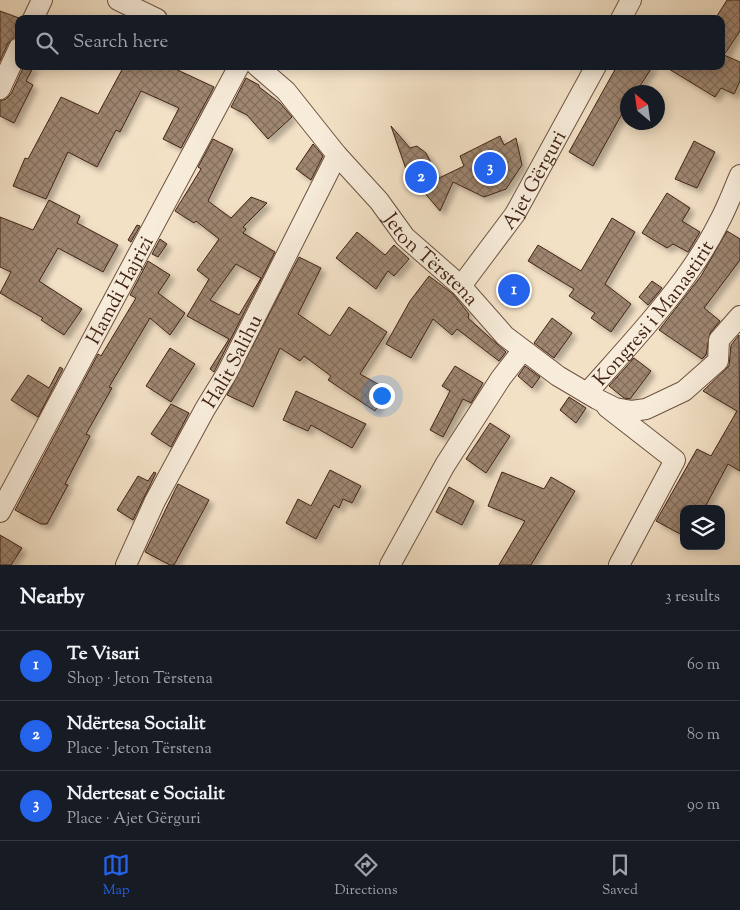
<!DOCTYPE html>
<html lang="en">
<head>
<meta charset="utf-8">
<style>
  :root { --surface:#171b24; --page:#242831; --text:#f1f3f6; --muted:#9ea1a6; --line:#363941; --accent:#2563eb }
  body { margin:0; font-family:"Sorts Mill Goudy",serif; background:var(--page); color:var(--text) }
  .controls { position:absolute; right:15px; bottom:15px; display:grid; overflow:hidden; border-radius:10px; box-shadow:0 2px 12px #0003 }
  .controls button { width:45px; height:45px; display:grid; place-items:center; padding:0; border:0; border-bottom:1px solid var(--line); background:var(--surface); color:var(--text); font:25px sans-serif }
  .compass { position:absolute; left:620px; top:85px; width:45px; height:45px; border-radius:50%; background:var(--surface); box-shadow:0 2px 12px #0003; rotate:331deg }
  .you { position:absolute; left:381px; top:395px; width:18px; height:18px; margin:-12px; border:4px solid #fff; border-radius:50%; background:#1a73e8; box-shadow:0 0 0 8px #1a73e833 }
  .badge { display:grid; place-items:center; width:32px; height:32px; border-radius:50%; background:var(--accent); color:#fff; font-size:16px; font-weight:700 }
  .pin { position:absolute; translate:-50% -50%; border:2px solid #fff; box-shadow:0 1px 5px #0006 }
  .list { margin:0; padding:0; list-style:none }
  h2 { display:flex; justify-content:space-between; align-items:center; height:65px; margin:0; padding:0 20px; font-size:21px }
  h2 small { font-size:16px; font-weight:400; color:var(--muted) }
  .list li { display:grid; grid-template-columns:32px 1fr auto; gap:15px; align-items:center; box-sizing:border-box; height:70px; padding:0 20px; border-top:1px solid var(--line) }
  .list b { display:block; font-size:19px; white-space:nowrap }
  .list p { margin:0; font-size:16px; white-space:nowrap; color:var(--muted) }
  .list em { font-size:16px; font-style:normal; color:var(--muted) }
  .icon { flex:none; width:28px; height:28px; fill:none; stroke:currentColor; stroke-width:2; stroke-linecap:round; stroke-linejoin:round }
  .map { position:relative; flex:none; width:740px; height:565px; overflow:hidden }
  .search { position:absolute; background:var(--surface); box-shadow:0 2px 12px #0003; left:15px; right:15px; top:15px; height:55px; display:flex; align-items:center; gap:12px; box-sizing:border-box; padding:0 18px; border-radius:10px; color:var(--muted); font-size:19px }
  .sheet { height:275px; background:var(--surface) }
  nav { display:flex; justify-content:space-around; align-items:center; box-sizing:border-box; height:70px; border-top:1px solid var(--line); background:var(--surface); font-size:14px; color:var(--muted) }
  nav a { display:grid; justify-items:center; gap:2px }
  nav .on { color:var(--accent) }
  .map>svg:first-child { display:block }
  .building { fill:url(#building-cross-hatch); stroke:#422315; fill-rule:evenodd; filter:url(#shadow) }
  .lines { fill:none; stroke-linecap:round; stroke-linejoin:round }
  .minor-casing { stroke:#6e5241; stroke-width:22 }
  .minor { stroke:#f7ecda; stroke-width:20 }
  .labels { text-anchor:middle; stroke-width:4.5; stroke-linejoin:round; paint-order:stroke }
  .street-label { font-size:20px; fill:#422315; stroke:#f7ecda }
</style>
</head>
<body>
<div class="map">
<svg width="740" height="565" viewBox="0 0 740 565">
  <defs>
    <pattern id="building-cross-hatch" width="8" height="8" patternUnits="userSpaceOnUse" patternTransform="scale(1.25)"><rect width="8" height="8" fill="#9e8671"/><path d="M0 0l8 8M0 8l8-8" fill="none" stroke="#826d5c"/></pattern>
    <filter id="shadow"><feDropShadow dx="4.5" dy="4.5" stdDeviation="2.5" flood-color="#0004"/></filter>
  </defs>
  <rect width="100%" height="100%" fill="#f3e1c6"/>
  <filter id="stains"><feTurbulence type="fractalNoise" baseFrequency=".004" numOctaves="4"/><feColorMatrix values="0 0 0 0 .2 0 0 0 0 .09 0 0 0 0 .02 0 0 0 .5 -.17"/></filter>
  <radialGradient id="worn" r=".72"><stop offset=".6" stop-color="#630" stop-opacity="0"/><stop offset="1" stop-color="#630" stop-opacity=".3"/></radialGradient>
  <path class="building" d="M727 0H740V31L724 55 740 62V81L734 94 721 88 715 97 664 66H721V19H715Z
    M0 11 19 18V36L8 43 0 61Z
    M24 66H34L26 81 33 85 14 123 0 116V101L6 99 11 94Z
    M124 66H169L214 87 181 148 163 139 179 108 141 91 120 132 116 130 97 167 68 152 46 199 13 186 25 158 28 159 61 97 98 114Z
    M617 66H653L636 92H628V103L593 166 569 152Z
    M246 78 259 85V87L280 103 292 117 268 139 247 115 231 107Z
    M391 126 410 148 417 146 426 153 439 178 464 166 460 156 500 136 504 145 516 138 522 165 506 189 484 197 453 182 440 211 407 172Z
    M213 139 233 149 208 201 231 218 251 197 267 203 243 227 246 229 243 233 275 252 214 372 210 369 229 339 187 316 209 279 197 270 219 239 196 221 194 223 175 211 201 169 198 167ZM236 264 261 278 239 315 210 300Z
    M694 141 715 152 697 188 675 179Z
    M313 144 323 156 311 180 296 169Z
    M667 193 690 208 682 221 700 232 688 252 673 244 667 248 642 233Z
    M49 200 80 216 77 223 118 245 103 272 58 248 39 281 82 309 64 335 41 320 43 318 0 293 11 272 0 267V217L33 230Z
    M612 218 635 232 605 284 631 304 611 332 591 318 595 313 569 296 574 289 528 261 538 245 581 271Z
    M137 225 140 226 131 242 128 240Z
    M727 231 740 239V260L704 308 720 321 710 333 706 355 702 359 659 330 701 276Z
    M357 232 385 255 394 245 409 259 394 276 388 271 376 289 336 258Z
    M160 239 167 244 158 257 152 254Z
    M299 257 321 268 298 314 330 336 349 307 387 332 360 374 387 389 375 411 328 380 331 376 304 356 300 361 280 348 253 407 227 395Z
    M148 261 170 275 158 293 185 313 170 335 150 318 109 387 112 388 86 434 90 436 65 484 68 485 47 524H41L15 510 98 354 101 356 136 298 130 295Z
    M429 276 453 294 469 314 468 318 506 352 499 361 457 329 452 335 433 319 411 358 386 344 410 301Z
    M652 281 662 288 648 305 639 297Z
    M552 318 572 333 554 358 534 343Z
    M739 335 740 471 728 464 704 509H684V536L656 521 697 449 711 456 737 411 703 391 729 366 731 345Z
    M170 348 195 364 171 402 146 386Z
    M634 358 651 371 630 399 624 398 609 386Z
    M455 366 483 383 471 403 463 399 443 437 430 430 450 391 442 386Z
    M525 366 540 377 532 388 518 376Z
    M60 367 63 369 38 417 11 400 28 375 49 388Z
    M296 391 366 424 352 448 311 425 308 431 283 420Z
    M569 397 586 408 576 423 560 410Z
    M171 404 189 413 171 447 151 434Z
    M490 423 510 436 486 473 466 459Z
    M330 470 361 486 352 503 343 499 339 508 334 505 316 539 286 523 298 499 311 506Z
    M154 472 156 473 133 520 117 510 138 476 148 481Z
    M502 472 544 489 551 477 575 491 531 565H499L525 521 488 506Z
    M178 484 209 500 174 565H170L145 552Z
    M449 487 474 501 462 525 436 512Z
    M0 535 22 548 11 565H0Z"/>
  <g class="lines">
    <defs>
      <g id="minor">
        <path d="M118 0 157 19"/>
        <path d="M33 19 42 0"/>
        <path d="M621 19 631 0"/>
        <path id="s1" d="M257 66 286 91 337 155 379 201 405 237 461 286 505 336 558 376 597 399 615 408 632 411 646 409 684 391 718 361 719 340 740 316"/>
        <path d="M0 89 19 48"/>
        <path id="s2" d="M461 286 515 214 596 66"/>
        <path id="s3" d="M587 393C631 343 688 284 718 224 727 208 733 191 740 175"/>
        <path d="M607 407 675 460 619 565"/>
        <path id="s4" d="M0 512 239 66"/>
        <path id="s5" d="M126 565 155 501 205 409 227 373 337 155"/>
        <path d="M390 565 445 465 501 378 523 350"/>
      </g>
    </defs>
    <use href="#minor" class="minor-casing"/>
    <use href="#minor" class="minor"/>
  </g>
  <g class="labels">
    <g class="street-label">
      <text dy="7" stroke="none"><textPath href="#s2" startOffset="129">Ajet Gërguri</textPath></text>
      <text dy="7" stroke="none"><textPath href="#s1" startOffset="261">Jeton Tërstena</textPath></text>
      <text dy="7" stroke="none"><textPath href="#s4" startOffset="252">Hamdi Hajrizi</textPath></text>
      <text dy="7" stroke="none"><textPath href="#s3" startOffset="104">Kongresi i Manastirit</textPath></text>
      <text dy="7" stroke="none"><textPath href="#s5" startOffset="230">Halit Salihu</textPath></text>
    </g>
  </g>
  <rect width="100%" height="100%" filter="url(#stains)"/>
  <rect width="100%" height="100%" fill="url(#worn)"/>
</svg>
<div class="controls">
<button><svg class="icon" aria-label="layers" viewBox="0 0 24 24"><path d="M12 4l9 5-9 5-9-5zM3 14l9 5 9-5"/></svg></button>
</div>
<svg class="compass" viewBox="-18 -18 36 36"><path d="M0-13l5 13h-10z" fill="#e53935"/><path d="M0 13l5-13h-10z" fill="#9ea1a6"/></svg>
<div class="you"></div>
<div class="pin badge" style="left:514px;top:290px">1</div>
<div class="pin badge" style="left:421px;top:177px">2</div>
<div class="pin badge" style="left:490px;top:168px">3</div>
<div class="search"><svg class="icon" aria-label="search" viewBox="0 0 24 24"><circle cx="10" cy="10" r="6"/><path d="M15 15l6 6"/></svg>Search here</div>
</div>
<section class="sheet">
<h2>Nearby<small>3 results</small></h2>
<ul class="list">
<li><span class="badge">1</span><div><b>Te Visari</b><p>Shop · Jeton Tërstena</p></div><em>60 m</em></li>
<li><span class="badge">2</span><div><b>Ndërtesa Socialit</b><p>Place · Jeton Tërstena</p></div><em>80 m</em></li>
<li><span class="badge">3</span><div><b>Ndertesat e Socialit</b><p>Place · Ajet Gërguri</p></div><em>90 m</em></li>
</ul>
</section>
<nav>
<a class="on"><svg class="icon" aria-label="map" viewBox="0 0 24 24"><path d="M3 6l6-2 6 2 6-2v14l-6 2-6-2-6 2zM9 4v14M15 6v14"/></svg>Map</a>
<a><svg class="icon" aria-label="directions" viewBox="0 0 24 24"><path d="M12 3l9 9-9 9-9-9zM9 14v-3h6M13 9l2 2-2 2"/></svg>Directions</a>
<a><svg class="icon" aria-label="saved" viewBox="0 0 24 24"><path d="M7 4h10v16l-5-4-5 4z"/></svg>Saved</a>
</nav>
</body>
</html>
